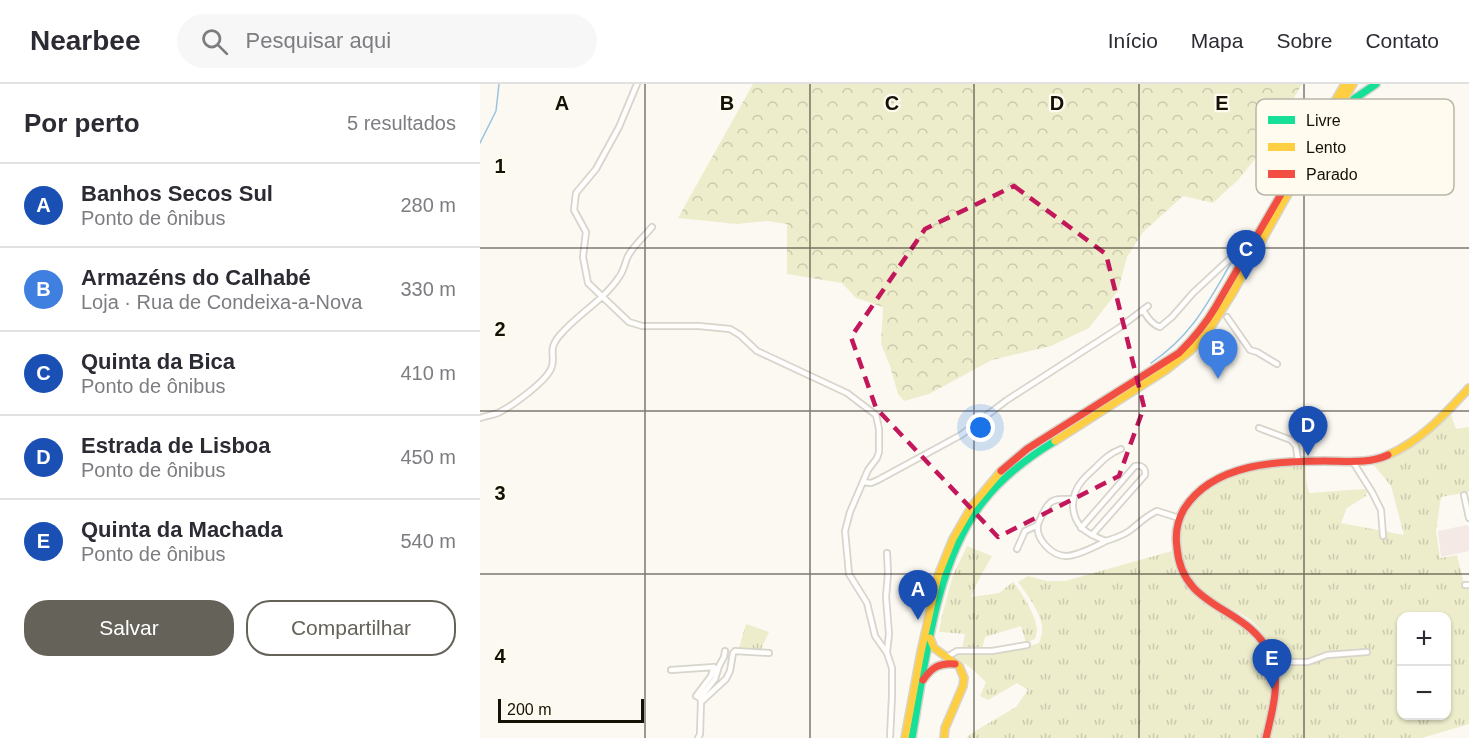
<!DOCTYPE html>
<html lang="pt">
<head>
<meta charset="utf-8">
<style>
  :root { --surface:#fff; --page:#f7f7f7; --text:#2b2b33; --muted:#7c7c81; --line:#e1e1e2; --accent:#656259 }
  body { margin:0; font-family:Helvetica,sans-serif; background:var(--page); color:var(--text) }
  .controls { position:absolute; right:18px; bottom:18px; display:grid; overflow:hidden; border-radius:12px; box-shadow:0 2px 4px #0004 }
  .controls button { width:54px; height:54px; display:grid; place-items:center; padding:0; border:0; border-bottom:2px solid var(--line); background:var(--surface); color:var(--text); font:30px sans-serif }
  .scale { position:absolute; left:18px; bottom:15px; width:146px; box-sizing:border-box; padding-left:6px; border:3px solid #141107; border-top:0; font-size:16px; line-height:21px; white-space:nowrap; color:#141107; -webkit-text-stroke:4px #fffbef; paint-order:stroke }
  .you { position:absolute; left:501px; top:344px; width:21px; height:21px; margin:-15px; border:4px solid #fff; border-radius:50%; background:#1a73e8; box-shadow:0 0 0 9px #1a73e833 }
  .badge { display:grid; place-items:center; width:39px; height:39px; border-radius:50%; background:var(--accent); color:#fff; font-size:20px; font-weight:700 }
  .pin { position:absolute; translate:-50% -50px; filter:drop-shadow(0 2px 3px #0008) }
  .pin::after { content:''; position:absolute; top:32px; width:21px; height:18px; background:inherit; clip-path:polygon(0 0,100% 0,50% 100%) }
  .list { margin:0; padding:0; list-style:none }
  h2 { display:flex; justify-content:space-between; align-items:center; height:78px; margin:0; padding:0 24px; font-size:26px }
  h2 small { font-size:20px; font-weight:400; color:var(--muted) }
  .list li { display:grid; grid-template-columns:39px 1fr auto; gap:18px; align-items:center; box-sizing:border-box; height:84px; padding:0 24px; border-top:2px solid var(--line) }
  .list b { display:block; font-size:22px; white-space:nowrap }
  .list p { margin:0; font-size:20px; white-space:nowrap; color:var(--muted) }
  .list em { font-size:20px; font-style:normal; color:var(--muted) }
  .actions { display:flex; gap:12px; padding:18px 24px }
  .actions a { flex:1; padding:14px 0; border:2px solid var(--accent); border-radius:24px; text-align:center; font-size:21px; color:var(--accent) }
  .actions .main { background:var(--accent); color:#fff }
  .icon { flex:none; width:33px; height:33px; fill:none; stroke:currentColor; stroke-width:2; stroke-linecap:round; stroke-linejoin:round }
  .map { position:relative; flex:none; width:989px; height:654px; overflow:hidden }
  header { display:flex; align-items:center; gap:36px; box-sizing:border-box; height:84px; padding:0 30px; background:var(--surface); border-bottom:2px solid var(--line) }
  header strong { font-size:28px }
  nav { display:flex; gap:33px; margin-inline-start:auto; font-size:21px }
  .search { width:420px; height:54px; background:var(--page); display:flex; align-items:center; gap:15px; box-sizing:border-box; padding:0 21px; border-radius:33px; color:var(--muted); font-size:22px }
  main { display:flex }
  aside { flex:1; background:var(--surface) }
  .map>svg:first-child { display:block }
  .industrial { fill:#f4e9e5 }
  .grass { fill:url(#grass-tufts); fill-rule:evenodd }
  .forest { fill:url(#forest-crowns) }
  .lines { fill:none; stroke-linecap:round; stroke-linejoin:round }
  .stream { stroke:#99c3e0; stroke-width:1.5 }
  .street-casing { stroke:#d7d4cb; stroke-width:8 }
  .fast-casing { stroke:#d7d4cb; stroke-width:10 }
  .slow-casing { stroke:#d7d4cb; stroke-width:10 }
  .jam-casing { stroke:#d7d4cb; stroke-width:10 }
  .street { stroke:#fffefd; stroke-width:4.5 }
  .fast { stroke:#16e098; stroke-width:7 }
  .slow { stroke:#ffcf43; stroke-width:7 }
  .jam { stroke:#f24e42; stroke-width:7 }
  .marked { fill:none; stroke:#c2185b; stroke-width:4.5; stroke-dasharray:12 8; stroke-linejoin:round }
  .grid { fill:none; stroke:#141107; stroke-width:1.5; stroke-opacity:0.55 }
  .key { fill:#fffbef; stroke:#b8b5a9; stroke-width:1.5 }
  .key-label { font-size:16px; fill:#141107 }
  .grid-label { font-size:20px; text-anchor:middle; font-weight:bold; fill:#141107; stroke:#fffbef; stroke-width:4.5; stroke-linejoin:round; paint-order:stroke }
</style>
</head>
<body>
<header>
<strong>Nearbee</strong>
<div class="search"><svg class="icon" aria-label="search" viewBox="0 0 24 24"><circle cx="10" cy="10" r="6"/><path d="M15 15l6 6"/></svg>Pesquisar aqui</div>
<nav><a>Início</a><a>Mapa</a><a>Sobre</a><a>Contato</a></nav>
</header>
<main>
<aside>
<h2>Por perto<small>5 resultados</small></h2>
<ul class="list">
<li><span class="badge" style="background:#1a4fb4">A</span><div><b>Banhos Secos Sul</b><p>Ponto de ônibus</p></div><em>280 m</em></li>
<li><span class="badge" style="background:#3f7fe0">B</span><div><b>Armazéns do Calhabé</b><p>Loja · Rua de Condeixa-a-Nova</p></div><em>330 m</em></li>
<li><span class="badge" style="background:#1a4fb4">C</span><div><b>Quinta da Bica</b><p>Ponto de ônibus</p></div><em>410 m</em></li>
<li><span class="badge" style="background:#1a4fb4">D</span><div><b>Estrada de Lisboa</b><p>Ponto de ônibus</p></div><em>450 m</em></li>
<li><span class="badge" style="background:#1a4fb4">E</span><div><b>Quinta da Machada</b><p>Ponto de ônibus</p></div><em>540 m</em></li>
</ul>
<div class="actions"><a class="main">Salvar</a><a>Compartilhar</a></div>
</aside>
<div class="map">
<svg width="989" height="654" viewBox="0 0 989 654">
  <defs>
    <pattern id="grass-tufts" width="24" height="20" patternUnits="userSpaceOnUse" patternTransform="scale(1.5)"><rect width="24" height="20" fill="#ededcc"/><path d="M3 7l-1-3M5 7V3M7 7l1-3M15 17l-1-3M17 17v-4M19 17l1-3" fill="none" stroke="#cacaae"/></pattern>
    <pattern id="forest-crowns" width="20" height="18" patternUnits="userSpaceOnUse" patternTransform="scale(1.5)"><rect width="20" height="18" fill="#ededcc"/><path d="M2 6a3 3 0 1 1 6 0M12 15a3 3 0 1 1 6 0" fill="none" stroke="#cacaae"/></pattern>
  </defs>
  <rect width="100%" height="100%" fill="#fcf9f2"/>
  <path class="industrial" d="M987 441 989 443V467L961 473 958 447Z"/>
  <path class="grass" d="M970 328 976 345 989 343V408L961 413 956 447 960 474 977 471 985 504H989V640L942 654H790C796 628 804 599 796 572 795 568 792 564 789 560 785 552 780 545 773 538 757 525 735 520 719 504 706 490 700 473 700 454 701 438 706 428 715 417 741 385 788 384 826 381V395L829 409 885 405 887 408 886 412 867 424 861 439 924 451 911 402 894 381 917 372 931 363ZM922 532H966V632H922Z
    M487 462 512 472 500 493 491 513 519 509 533 498C542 509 556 531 557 546 557 548 556 553 555 555L546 559 541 542 505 553 502 565H482L485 550 459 548 462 532 473 491Z
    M692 467C693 494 715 515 736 527 746 533 756 537 764 544 778 554 789 573 790 591 792 612 786 633 782 654H486L492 649 536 623 548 606 537 599 508 616 500 612 506 598 492 585 476 573 477 568C506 569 532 569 559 559 560 555 562 552 562 549 565 534 547 510 538 498L548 492 567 497H585Z
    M266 540 289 548 280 567 259 564Z"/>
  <path class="forest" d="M273 0H822L788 59 758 96 733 119 703 112 663 148 647 173 638 207 609 244 571 262 512 276 449 310 424 317 418 310 410 282 401 260 403 223 376 214 362 199 307 190V140L287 137 257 140 198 134Z"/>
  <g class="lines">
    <path class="stream" d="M0 59 16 27 19 0
      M671 279C712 251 727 220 751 179"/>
    <defs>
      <path id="street" d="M157 0 139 43 116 85 96 109 94 126 106 148 103 173 108 199 149 238 162 242H219L250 245 260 251 277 267 367 309 396 331 399 345V368L397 374 388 386 370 428 365 447 369 490 387 519 395 552 407 569 412 584V612L410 654
        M663 226C667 233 672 241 680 243L692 233 713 209 758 167
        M747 233 770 266 777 268 797 280
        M0 334C6 332 12 331 18 329 32 322 64 299 71 285 77 272 66 267 80 251 98 230 124 216 139 193 144 187 145 178 148 172 154 161 165 152 172 143
        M779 344 811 356 816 362 818 377
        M641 365C630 369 624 375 615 384 611 388 606 392 602 397 591 410 589 430 602 444 608 450 618 454 626 457 635 454 646 451 653 444 662 437 666 432 677 427L699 434
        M873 378 892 408 901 426 903 452
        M383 398 391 399 398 396 481 351 527 316 639 244 668 222
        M984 411 989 434
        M592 415C585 415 575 414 570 419 566 422 564 428 562 431 561 434 559 437 558 440 555 455 572 472 586 472 598 472 616 462 626 457
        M601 444 655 382C662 381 666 384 665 391L612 451
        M537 465 545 447 558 441
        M985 501H989
        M407 568 409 550 406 513 408 489 407 469
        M467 573 477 567H512L547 561
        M791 574 813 578H828L847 571 887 568
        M191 586 234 583 231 592 216 612 220 614 221 618 220 650 218 654
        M220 614 235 595 239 582 244 573 245 567
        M221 618 246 595 250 587 253 569 255 567 289 569"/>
      <path id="fast" d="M859 31 874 15 896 0
        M432 654C445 580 455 479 502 419 522 393 547 374 575 357"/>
      <path id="slow" d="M818 81 865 0
        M575 357 686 286 710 267 727 249 752 210 804 117 873 0
        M908 371C941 357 965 330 989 304
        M450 554 454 564 479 582 484 594 483 602 465 644 464 654
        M425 654 441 568 458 492 473 455 492 422 521 387"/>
      <path id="jam" d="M521 387 547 365 699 269C713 255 725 241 735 224L818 81
        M443 596C451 584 460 578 475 580
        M786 654C792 628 801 599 791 573 771 521 702 528 697 464 695 450 697 437 704 425 733 379 798 377 845 377 866 377 889 380 908 371"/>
    </defs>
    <use href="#street" class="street-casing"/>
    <use href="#fast" class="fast-casing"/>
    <use href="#slow" class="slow-casing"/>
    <use href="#jam" class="jam-casing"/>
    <use href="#street" class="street"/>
    <use href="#fast" class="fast"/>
    <use href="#slow" class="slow"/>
    <use href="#jam" class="jam"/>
  </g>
  <path class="marked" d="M534 102 626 170 664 323 639 392 518 453 396 324 371 253 445 145Z"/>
  <path class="grid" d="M165 0V654M330 0V654M494 0V654M659 0V654M824 0V654M0 164H989M0 327H989M0 490H989"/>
  <rect x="776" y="15" width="198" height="96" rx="9" class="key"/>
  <rect x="788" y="32" width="27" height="8" fill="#16e098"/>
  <rect x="788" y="59" width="27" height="8" fill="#ffcf43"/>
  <rect x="788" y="86" width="27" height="8" fill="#f24e42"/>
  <g class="key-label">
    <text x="826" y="42">Livre</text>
    <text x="826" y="69">Lento</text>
    <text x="826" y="96">Parado</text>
  </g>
  <g class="grid-label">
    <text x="82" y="26">A</text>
    <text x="247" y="26">B</text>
    <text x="412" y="26">C</text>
    <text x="577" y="26">D</text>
    <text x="742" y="26">E</text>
    <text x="20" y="89">1</text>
    <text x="20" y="252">2</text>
    <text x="20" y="416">3</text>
    <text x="20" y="579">4</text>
  </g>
</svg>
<div class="controls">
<button>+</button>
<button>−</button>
</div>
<div class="scale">200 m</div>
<div class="you"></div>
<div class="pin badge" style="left:438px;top:536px;background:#1a4fb4">A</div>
<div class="pin badge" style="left:738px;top:295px;background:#3f7fe0">B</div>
<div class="pin badge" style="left:766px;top:196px;background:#1a4fb4">C</div>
<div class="pin badge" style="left:828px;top:372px;background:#1a4fb4">D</div>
<div class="pin badge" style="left:792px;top:605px;background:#1a4fb4">E</div>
</div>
</main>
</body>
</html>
